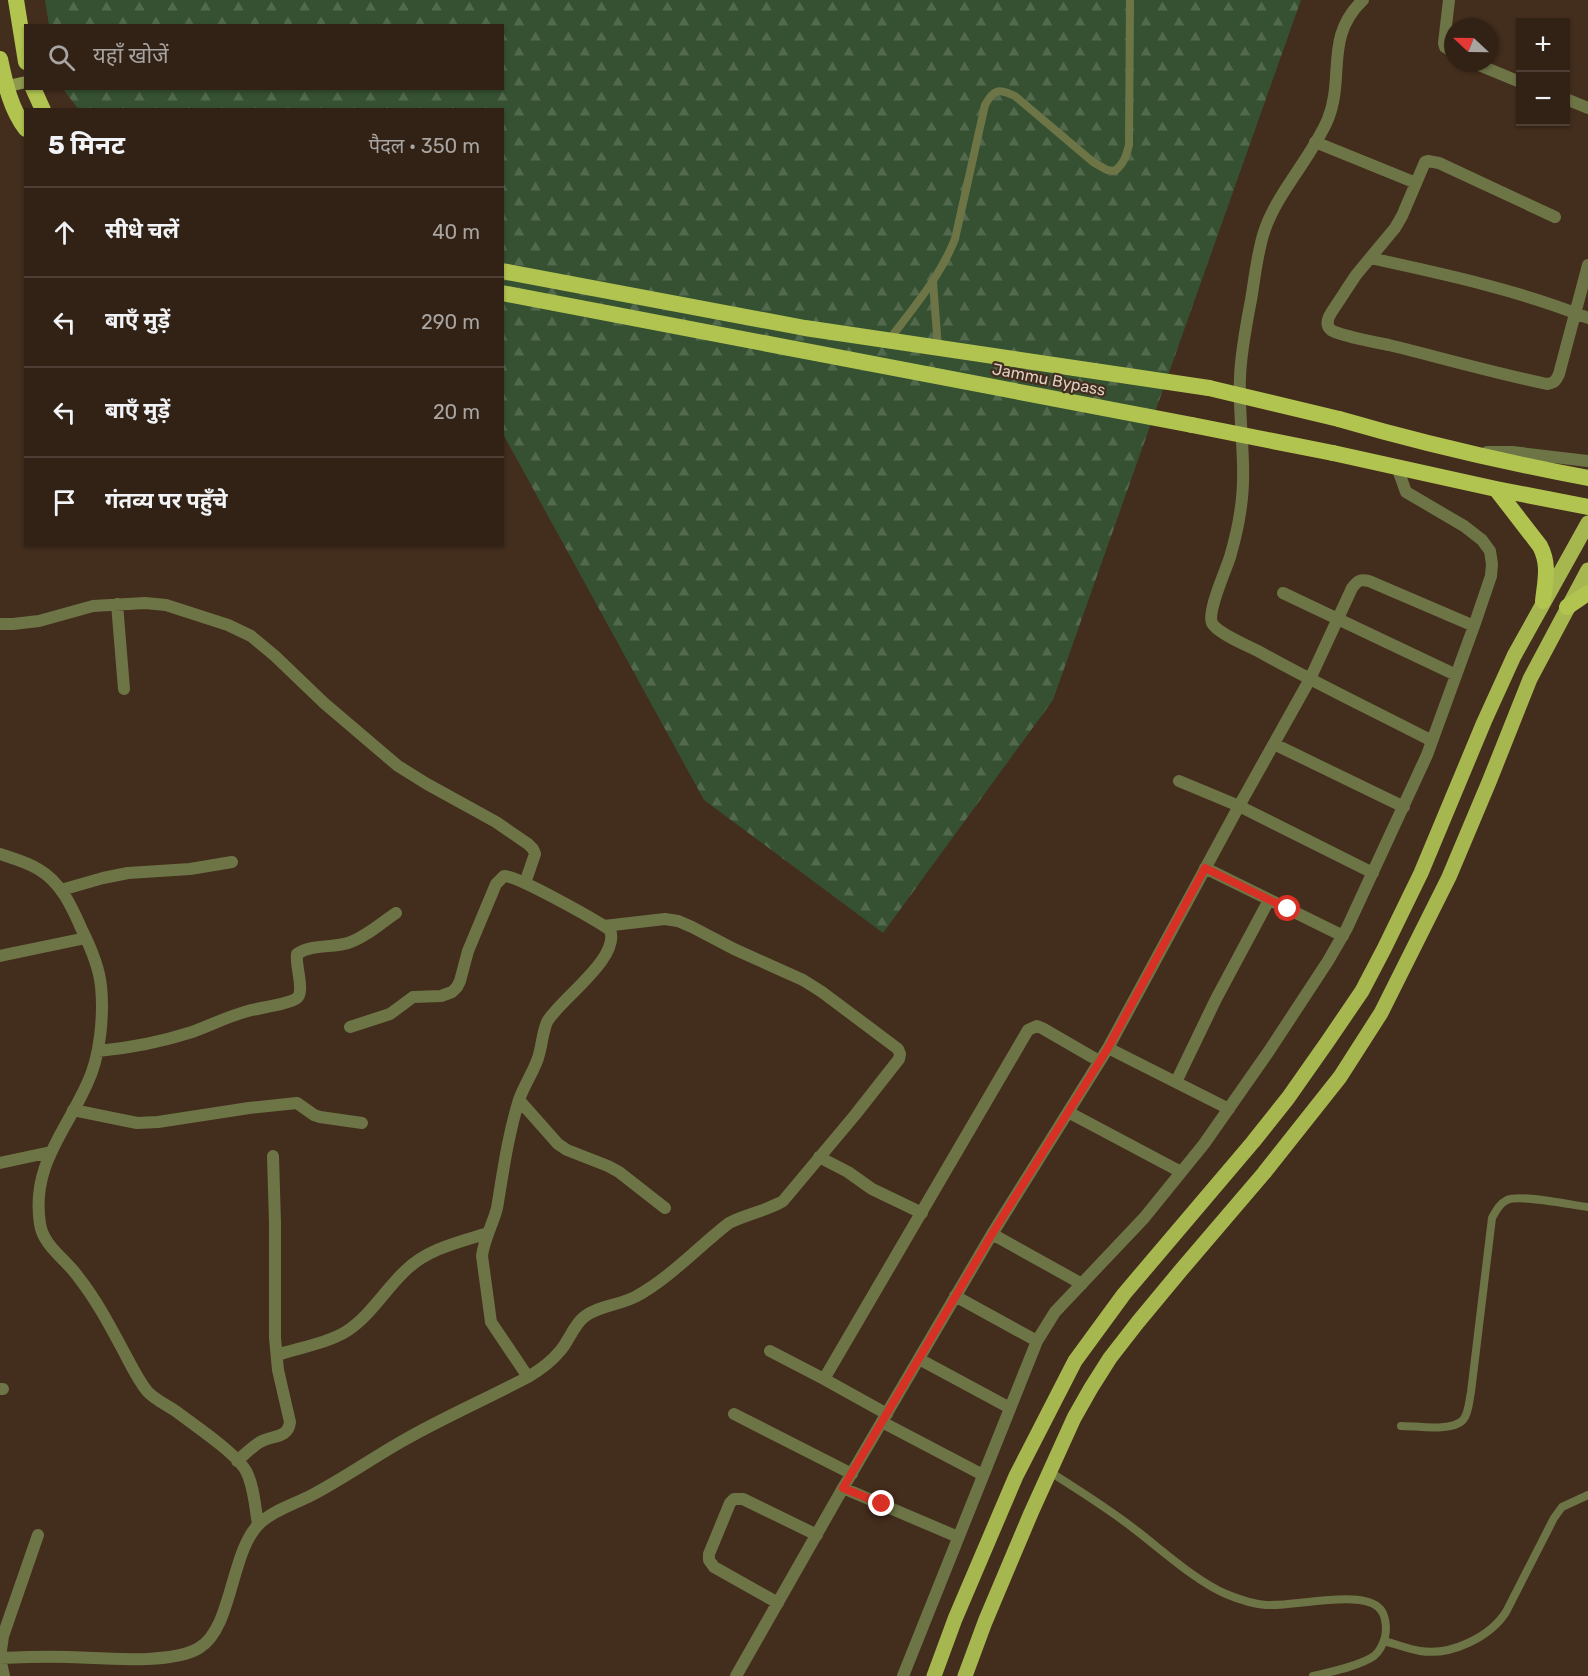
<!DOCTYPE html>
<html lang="hi">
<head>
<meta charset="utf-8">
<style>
  :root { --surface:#322216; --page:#3a2a1f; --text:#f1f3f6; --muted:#a8a4a1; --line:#4d3f35 }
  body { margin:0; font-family:Rubik,"Noto Sans Devanagari",sans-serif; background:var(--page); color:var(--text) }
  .controls { position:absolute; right:18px; top:18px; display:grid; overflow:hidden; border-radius:0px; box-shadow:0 2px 4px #0004 }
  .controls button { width:54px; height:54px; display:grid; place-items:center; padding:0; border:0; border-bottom:2px solid var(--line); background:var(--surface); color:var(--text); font:30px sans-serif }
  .compass { position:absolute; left:1444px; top:18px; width:54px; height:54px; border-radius:50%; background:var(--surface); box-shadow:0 2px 4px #0004; rotate:292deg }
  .stop { position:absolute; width:18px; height:18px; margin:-14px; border:4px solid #d93025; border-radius:50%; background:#fff }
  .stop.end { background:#d93025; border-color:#fff; box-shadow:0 2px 6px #0008 }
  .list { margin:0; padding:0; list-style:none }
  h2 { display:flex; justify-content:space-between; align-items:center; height:78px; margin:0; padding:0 24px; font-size:26px }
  h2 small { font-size:20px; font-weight:400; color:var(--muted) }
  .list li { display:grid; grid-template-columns:39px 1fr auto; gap:18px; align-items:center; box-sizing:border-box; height:90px; padding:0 24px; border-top:2px solid var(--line) }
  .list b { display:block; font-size:22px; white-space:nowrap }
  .list em { font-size:20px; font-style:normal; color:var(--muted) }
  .icon { flex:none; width:33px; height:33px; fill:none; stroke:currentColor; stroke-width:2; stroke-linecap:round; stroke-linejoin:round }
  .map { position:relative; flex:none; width:1588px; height:1676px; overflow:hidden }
  .search { position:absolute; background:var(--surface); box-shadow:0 2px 4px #0004; left:24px; top:24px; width:480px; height:66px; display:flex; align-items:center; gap:15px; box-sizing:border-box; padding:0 21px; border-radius:0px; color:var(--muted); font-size:22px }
  .panel { position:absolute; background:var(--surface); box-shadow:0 2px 4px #0004; left:24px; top:108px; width:480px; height:438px; border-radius:0px }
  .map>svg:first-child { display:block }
  .forest { fill:url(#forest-firs) }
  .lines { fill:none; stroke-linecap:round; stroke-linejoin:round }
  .service { stroke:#6d7546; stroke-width:8 }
  .minor { stroke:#6d7546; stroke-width:12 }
  .tertiary { stroke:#6d7546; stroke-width:12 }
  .secondary { stroke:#8d9a4d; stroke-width:12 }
  .primary { stroke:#a7b750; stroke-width:15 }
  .trunk { stroke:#b2c450; stroke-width:16 }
  .trunk-bridge { stroke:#b2c450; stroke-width:16 }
  .route { stroke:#d93025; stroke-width:8 }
  .labels { text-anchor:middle; stroke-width:4.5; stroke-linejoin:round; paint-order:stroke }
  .street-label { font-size:16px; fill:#ddcfc5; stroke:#432d1d }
</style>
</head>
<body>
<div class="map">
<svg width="1588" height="1676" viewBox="0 0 1588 1676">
  <defs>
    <pattern id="forest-firs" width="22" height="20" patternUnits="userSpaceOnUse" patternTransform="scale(1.5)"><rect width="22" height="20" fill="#355132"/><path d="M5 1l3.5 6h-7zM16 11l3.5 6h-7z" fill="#52694e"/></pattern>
  </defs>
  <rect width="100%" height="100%" fill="#432d1d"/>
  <path class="forest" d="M45 0H1301L1053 700 883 933 704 800 503 434 502 110H79L63 89 502 88V26L49 25Z"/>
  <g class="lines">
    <path class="service" d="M933 282 938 348
      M889 340C913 308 940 277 955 239L985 105C994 89 998 88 1015 96L1093 162 1107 170 1115 171C1124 163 1126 157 1129 145L1130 0
      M1401 1426C1416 1426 1452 1432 1463 1420 1469 1413 1469 1401 1471 1392L1492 1218C1496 1211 1499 1204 1507 1200 1520 1194 1571 1205 1588 1207
      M1050 1472C1080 1491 1109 1509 1137 1531 1163 1551 1196 1581 1226 1594 1238 1599 1253 1604 1266 1605 1293 1607 1358 1590 1378 1607 1386 1613 1387 1628 1385 1637 1383 1644 1379 1652 1374 1656 1360 1666 1330 1672 1313 1676
      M1384 1641C1396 1644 1408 1649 1420 1651 1451 1656 1490 1637 1506 1612L1554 1518 1562 1507 1588 1495"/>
    <path class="minor" d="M1363 0C1324 37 1345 76 1328 119 1312 157 1279 190 1265 229 1257 252 1255 277 1251 300 1246 326 1241 351 1240 377 1238 422 1248 468 1240 513 1238 528 1234 543 1230 557 1226 570 1207 611 1212 623 1217 633 1248 646 1258 651 1315 683 1374 711 1432 741
      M1449 0 1444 43 1445 47 1453 52
      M1474 63 1520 82
      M1566 99 1588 108
      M1315 142 1416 183
      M1555 217 1439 163 1428 161 1425 162 1402 216 1395 228 1356 275 1331 313C1328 318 1325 325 1331 330 1338 335 1378 343 1389 345 1442 358 1494 373 1547 384 1554 383 1556 381 1559 374L1588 265
      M1370 258C1444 274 1518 290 1588 318
      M1283 593 1456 675
      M117 604 124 689
      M0 624H13L39 621 93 606 145 603 166 605 228 625 251 636 275 656 324 703 398 766 427 784 496 822 528 844 533 849 535 854 525 883
      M1274 744 1404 807
      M1179 781 1239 806 1373 873
      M0 854C12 858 27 862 38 869 61 882 72 907 82 930 91 948 99 967 101 986 104 1017 100 1057 87 1084 65 1133 31 1166 40 1224 43 1246 67 1260 79 1278 97 1301 110 1326 124 1352 131 1365 138 1380 147 1391 155 1400 167 1405 177 1412 194 1425 236 1453 246 1471 254 1486 255 1507 258 1524
      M1205 868 1343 936
      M61 890 103 878 128 873 190 869 232 862
      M0 956 86 938
      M350 1027 390 1014 413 997 441 996 452 992 457 987 460 981 468 951 496 884 504 876C518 876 596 920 610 930 621 958 559 1000 547 1022 542 1034 542 1046 538 1058 533 1073 524 1085 519 1100 508 1135 503 1172 497 1208 493 1224 484 1239 482 1256L491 1322 528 1377
      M1108 1048 1239 806 1310 679 1352 588C1358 580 1361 579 1369 581L1474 626
      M98 1051C130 1048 161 1042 192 1032 211 1025 229 1016 248 1011 258 1008 290 1004 297 998 305 991 295 965 297 954 311 944 332 948 348 943 366 937 381 923 396 913
      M1176 1082 1216 999 1269 900
      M519 1100 558 1144 567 1150 608 1166 619 1172 665 1208
      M73 1110 137 1123 158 1122 249 1108 297 1103 314 1115 320 1117 362 1123
      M1068 1112 1181 1172
      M819 1157 848 1172 872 1189 922 1213
      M0 1163 51 1152
      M992 1234 1082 1284
      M955 1296 1037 1341
      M770 1351 824 1379 887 1414
      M277 1355C298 1348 328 1343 347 1331 370 1316 385 1290 405 1271 427 1249 459 1242 488 1233
      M919 1359 1010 1408
      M824 1379 1028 1030 1037 1026 1042 1028 1099 1061
      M0 1389H3
      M734 1414 852 1474
      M882 1422 983 1475
      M237 1461C245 1454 252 1447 260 1442 272 1435 288 1439 290 1422L278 1370 275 1338V1223L273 1156
      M843 1488 992 1234 1108 1048 1229 1109
      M778 1603 714 1567 709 1560V1554L730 1503 734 1499H743L817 1535
      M0 1658C23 1657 46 1656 68 1657 102 1658 171 1665 199 1648 233 1628 230 1551 260 1523 274 1510 295 1504 312 1495 344 1478 374 1457 406 1439 445 1417 488 1398 528 1377 540 1370 551 1362 560 1351 569 1341 573 1326 584 1317 598 1306 619 1305 635 1297 670 1278 698 1247 729 1223 747 1214 766 1211 783 1201L855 1115 899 1059 900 1054 898 1049 822 992 803 980 734 949 692 927 678 921 665 919 604 926
      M4 1676 0 1658 3 1636 38 1535
      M736 1676 843 1488 958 1537
      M903 1676 1037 1341 1055 1312 1144 1218 1204 1144 1269 1051 1328 961 1347 928 1427 755 1474 626 1491 576 1492 564 1490 551 1482 540 1464 526 1406 492 1397 467"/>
    <path class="tertiary" d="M1487 452H1512L1588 461"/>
    <path class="secondary" d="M0 88 26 82"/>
    <path class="primary" d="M934 1676 955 1619 1016 1476 1075 1361 1124 1294 1253 1142 1288 1098 1328 1041 1362 991 1384 949 1421 873 1484 722 1514 656 1588 523
      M965 1676 985 1622 1031 1513 1074 1418 1091 1388 1110 1358 1138 1322 1182 1269 1264 1173 1340 1077 1381 1013 1449 877 1489 782 1530 679 1588 570"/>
    <path class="trunk" d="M16 0 26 62
      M0 59C5 83 11 110 26 129
      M33 88 43 110
      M502 271 805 328 1209 388
      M502 293 1192 425
      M1339 419C1421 443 1504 462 1588 478
      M1333 453 1496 489 1588 507
      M1496 489 1540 546C1550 565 1545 582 1543 601
      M1567 607 1588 593"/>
    <path class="trunk-bridge" d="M1209 388 1339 419
      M1192 425 1333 453"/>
  </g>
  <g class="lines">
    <path class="route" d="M882 1504 843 1488 992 1234 1108 1048 1205 868 1288 909"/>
  </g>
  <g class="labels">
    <g class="street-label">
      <text transform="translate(1049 379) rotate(11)" y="6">Jammu Bypass</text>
    </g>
  </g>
</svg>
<div class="controls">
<button>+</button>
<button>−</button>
</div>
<svg class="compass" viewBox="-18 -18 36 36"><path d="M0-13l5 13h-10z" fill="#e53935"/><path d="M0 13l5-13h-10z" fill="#a8a4a1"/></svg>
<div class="stop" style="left:1288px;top:909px"></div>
<div class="stop end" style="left:882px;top:1504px"></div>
<div class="search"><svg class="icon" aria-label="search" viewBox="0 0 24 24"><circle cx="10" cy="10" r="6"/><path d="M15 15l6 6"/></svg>यहाँ खोजें</div>
<section class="panel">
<h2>5 मिनट<small>पैदल · 350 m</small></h2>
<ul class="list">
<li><svg class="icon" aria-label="ahead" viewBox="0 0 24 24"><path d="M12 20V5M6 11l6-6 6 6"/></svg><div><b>सीधे चलें</b></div><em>40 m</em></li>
<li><svg class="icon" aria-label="left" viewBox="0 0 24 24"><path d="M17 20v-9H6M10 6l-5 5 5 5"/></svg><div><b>बाएँ मुड़ें</b></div><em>290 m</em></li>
<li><svg class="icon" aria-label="left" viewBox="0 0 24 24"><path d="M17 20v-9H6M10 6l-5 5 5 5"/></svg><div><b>बाएँ मुड़ें</b></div><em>20 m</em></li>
<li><svg class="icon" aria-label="arrive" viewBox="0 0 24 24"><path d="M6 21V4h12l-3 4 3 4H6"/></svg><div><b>गंतव्य पर पहुँचे</b></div></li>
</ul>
</section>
</div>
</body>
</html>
